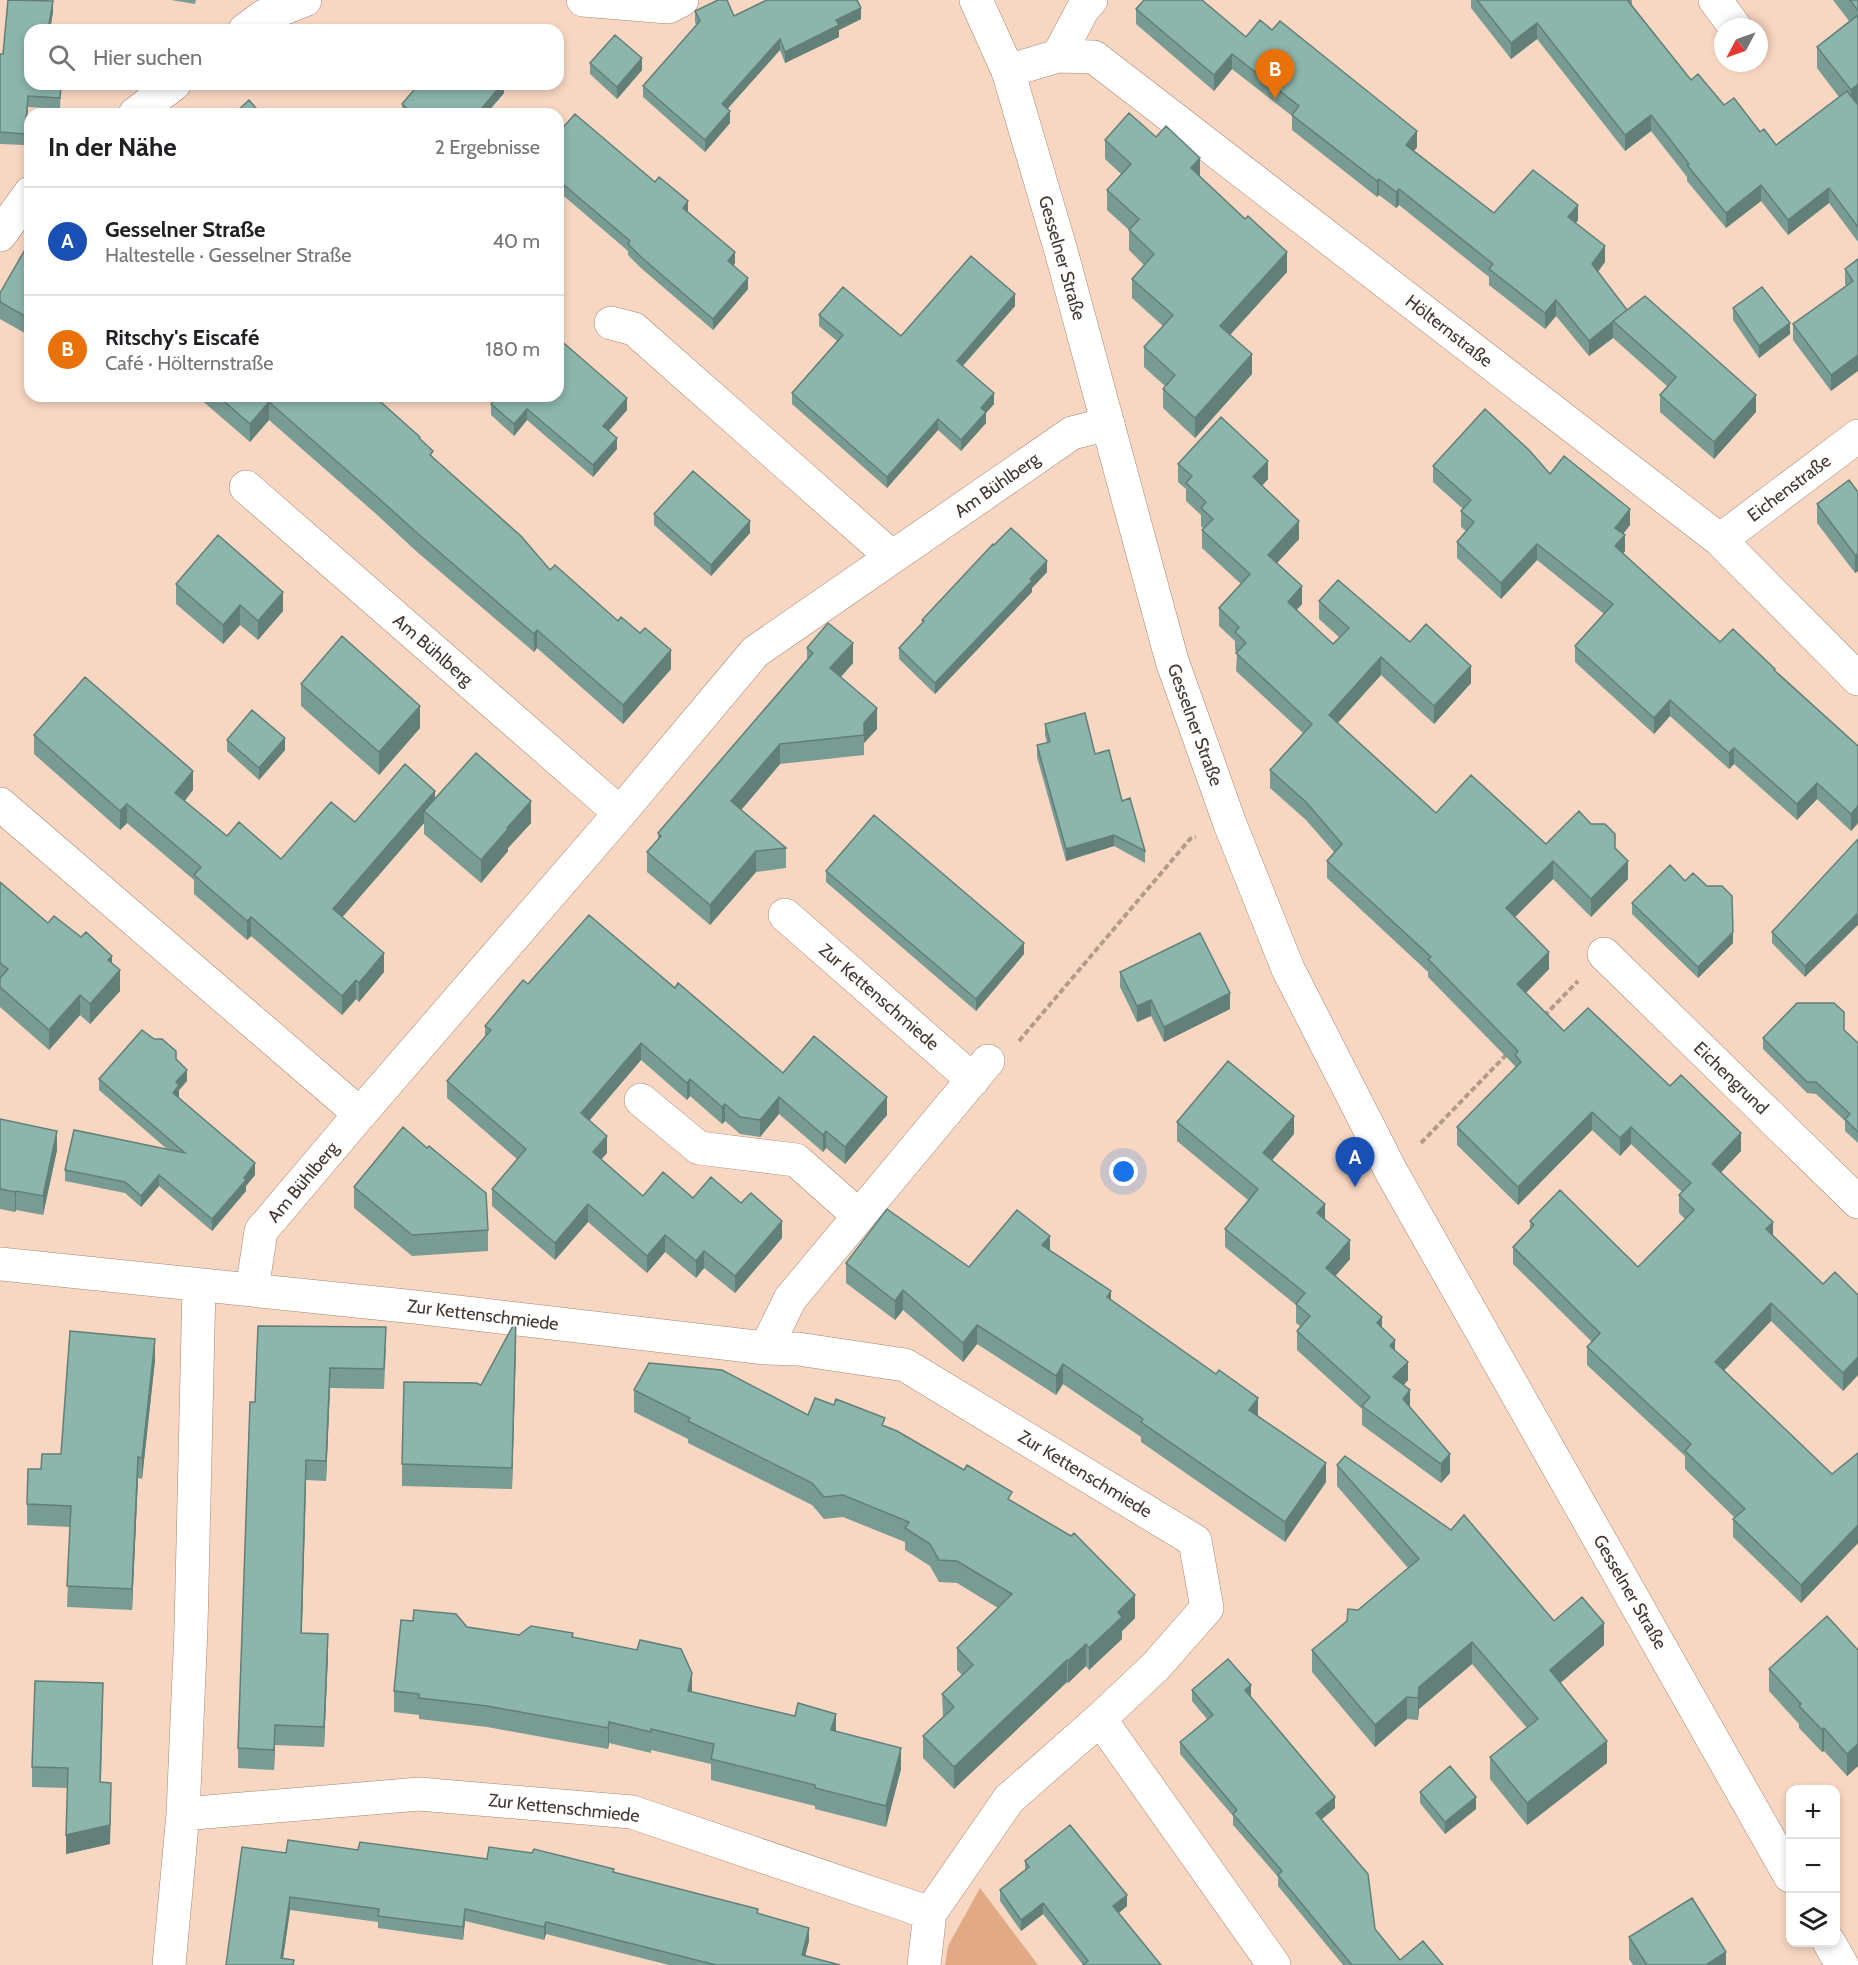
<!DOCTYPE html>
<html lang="de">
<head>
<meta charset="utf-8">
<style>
  :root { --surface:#fff; --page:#f6f6f6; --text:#202124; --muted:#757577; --line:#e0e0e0; --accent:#d93025 }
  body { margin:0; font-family:Cabin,sans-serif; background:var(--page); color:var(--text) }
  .controls { position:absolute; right:18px; bottom:18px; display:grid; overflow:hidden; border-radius:12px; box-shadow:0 3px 9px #0003 }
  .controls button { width:54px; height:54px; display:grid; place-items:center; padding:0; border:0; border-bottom:2px solid var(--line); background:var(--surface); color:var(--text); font:30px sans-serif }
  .compass { position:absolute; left:1714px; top:18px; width:54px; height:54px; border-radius:50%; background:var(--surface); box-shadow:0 3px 9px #0003; rotate:229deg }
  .you { position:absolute; left:1124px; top:1172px; width:21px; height:21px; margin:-15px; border:4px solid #fff; border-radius:50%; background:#1a73e8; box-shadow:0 0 0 9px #1a73e833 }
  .badge { display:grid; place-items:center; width:39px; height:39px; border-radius:50%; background:var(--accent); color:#fff; font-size:20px; font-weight:700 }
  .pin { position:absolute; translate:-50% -50px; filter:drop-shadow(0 2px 3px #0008) }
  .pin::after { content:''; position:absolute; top:32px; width:21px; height:18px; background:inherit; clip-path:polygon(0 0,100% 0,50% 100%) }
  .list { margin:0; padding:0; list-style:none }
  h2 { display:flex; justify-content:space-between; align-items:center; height:78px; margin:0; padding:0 24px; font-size:26px }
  h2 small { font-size:20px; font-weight:400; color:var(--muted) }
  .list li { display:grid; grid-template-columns:39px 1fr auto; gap:18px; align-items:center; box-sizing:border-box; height:108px; padding:0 24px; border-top:2px solid var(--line) }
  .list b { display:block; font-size:22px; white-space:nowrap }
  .list p { margin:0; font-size:20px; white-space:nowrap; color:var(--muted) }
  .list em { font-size:20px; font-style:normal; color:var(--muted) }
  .icon { flex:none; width:33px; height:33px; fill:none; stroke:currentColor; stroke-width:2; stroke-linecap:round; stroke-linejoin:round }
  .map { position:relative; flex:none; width:1858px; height:1965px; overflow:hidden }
  .search { position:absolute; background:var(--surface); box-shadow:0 3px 9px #0003; left:24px; top:24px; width:540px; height:66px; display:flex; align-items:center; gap:15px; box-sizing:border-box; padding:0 21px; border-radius:18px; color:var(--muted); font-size:22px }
  .panel { position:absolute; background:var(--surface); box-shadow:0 3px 9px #0003; left:24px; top:108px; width:540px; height:294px; border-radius:18px }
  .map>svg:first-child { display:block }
  .green { fill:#e1aa85 }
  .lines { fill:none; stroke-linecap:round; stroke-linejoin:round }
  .minor-casing { stroke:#a48673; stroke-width:34 }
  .tertiary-casing { stroke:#a48673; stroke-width:34 }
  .path { stroke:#b39b8a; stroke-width:4; stroke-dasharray:6 3; stroke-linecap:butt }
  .minor { stroke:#fff; stroke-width:33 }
  .tertiary { stroke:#fff; stroke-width:33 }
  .wall { fill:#789c94 }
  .shaded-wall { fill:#627f78 }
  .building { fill:#8cb5ac; stroke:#627f78; stroke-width:1.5 }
  .labels { text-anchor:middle; stroke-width:4.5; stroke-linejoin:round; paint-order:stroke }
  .street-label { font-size:18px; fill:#44372f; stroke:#fff }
</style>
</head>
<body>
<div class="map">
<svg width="1858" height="1965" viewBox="0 0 1858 1965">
  <rect width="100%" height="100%" fill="#f7d7c2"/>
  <path class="green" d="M980 1888 1038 1965H945L948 1946Z"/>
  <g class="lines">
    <defs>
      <path id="minor" d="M583 0 668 7 682 0
        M1715 0 1735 27
        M245 30 264 16 305 0
        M1058 56 1083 9 1091 0
        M1008 71 1058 56 1094 57 1720 540 1858 679
        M135 114 174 84
        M0 235 30 193
        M611 323 634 329 892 557
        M246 487 620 813
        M1720 540 1858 436
        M0 804 360 1114
        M785 915 973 1080
        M1604 954 1858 1202
        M641 1100 699 1148 796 1160 859 1216
        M0 1264 415 1307 766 1348 798 1349 905 1365 1195 1541 1207 1608 1156 1666 1100 1719 1009 1799 930 1913 632 1812 419 1794 183 1814 191 1628 199 1286
        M252 1290 261 1231 360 1114 620 813 755 652 1072 433 1108 424
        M766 1348 790 1299 988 1061
        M1100 1719 1274 1965
        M169 1965 183 1814
        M924 1965 930 1913"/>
      <path id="tertiary" d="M976 0 1008 71 1061 251 1172 661 1230 824 1288 969 1392 1173 1790 1876
        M1829 1942 1842 1965"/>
    </defs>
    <use href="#minor" class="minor-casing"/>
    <use href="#tertiary" class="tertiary-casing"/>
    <path class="path" d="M1544 1016 1578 981
      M1019 1041 1190 839 1196 837
      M1421 1143 1507 1054"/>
    <use href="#minor" class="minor"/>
    <use href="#tertiary" class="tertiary"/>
  </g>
  <path class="wall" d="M8 0 53 1V12L50 30H30V84H61L60 109 28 107 25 145 0 144V54H3Z
    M171 0H196L195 4Z
    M1471 0H1632V5L1691 80 1760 132 1776 145 1839 97 1817 68V47L1849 21 1833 0H1858V242L1829 203 1788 235 1761 201 1726 228 1687 181V177L1651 131 1625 151 1537 39 1511 59 1471 8Z
    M1136 9 1246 37 1417 147 1414 151 1494 213 1578 220 1576 223 1605 262 1598 272 1627 310 1756 412 1714 459 1660 412V395L1668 387 1613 338 1589 356 1556 316 1545 329 1489 285V277L1399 205 1396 208 1379 195 1377 197 1292 130V116L1232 69 1214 91 1136 24Z
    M695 11 734 16 861 19 839 30V37L785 63 780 50 727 109 730 123 705 152 643 97V86L696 25 695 22Z
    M590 63 642 70 617 99 590 74Z
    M504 84V93L486 114H402V104Z
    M558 133 688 213 735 263 734 265 748 289 713 330 641 268 628 255V251L558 191Z
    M1105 140 1200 177 1287 272 1230 335 1252 374 1195 438 1163 408V389L1165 386 1144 367V347L1163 326 1132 298V279L1144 265 1129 250V230L1107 210V190L1121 174 1105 159Z
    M30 241V336L0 319V293Z
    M1858 259 1831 391 1793 340V324L1846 286 1845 284V269Z
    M1015 306 963 366 994 404 986 413V423L961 451 938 430 887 488 792 404V393L837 341 819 326V315L901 336Z
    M1733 308 1790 334 1759 358 1733 320Z
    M199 396H374L420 440 433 457 550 570 671 669 623 724 537 648 534 652 416 551 375 513 269 420 250 442 199 398Z
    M491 404 627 410 609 431 617 449 593 477 527 420 514 436 491 415Z
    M1178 464 1268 479 1262 486 1299 539 1277 563 1302 604 1296 610 1333 644 1340 638 1319 619V601L1410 642 1471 683 1434 724 1381 675 1338 723 1436 813 1546 844 1615 848 1628 879 1591 917 1553 879 1515 917 1549 969 1526 993 1564 1031 1670 1086 1741 1151 1721 1172 1773 1236 1823 1284 1858 1295V1375L1843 1391 1771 1321 1724 1370 1832 1474 1858 1453V1543L1801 1603 1733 1537V1519L1735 1518 1685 1469V1456L1587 1365V1347L1592 1342 1513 1264V1247L1530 1230V1221L1638 1267 1685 1219 1679 1213V1195L1682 1192 1631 1144 1620 1156 1592 1130 1518 1205 1457 1145V1127L1515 1069V1066L1428 977V972L1327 878V861L1334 852 1306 820 1270 788V770L1303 733 1236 671 1237 653 1235 650V641L1219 626V608L1241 584 1202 548V530L1204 529 1201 526V515L1186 501V489L1178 482Z
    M1433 466 1550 474 1630 525 1623 534 1625 551 1623 553 1720 642 1775 671 1858 746V823L1851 831 1817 799 1797 820 1734 764 1729 769 1670 716 1654 734 1575 662V646L1604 614 1537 560 1501 599 1457 558V542L1466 531 1461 527V511L1463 509 1433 482Z
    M1858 492V571L1855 573 1817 523V504Z
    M654 514 750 533 711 576 654 525Z
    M994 545 1047 572 1032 588V592L935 694 899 659V648L922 623V620Z
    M176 584 283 611 258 640 240 625 223 644 176 604Z
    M807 648 853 663 841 677 877 729 864 743V755L780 764 741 810 786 848V868L756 872 710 925 647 872V852L658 840V833L807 660Z
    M301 684 420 728 379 775 301 706Z
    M1045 724 1095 754 1122 801 1145 851V863L1114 846 1066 861 1037 757V745L1047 743 1045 735Z
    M34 735 193 790 185 801 227 836 281 859 355 822 435 799 531 823 508 848V851L481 883 424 834V823L342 917 384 972 359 1002 356 999 342 1015 251 936 247 940 194 894V880L127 823 120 830 34 754Z
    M227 740 285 750 259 780 227 751Z
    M1858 839 1805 977 1772 943V932Z
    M826 871 1024 954 976 1011 826 882Z
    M1685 881 1733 943 1698 978 1632 914V903Z
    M0 882 48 923 112 964 120 991 90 1024 80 1015 49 1050 0 1007Z
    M1120 972 1230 1009 1164 1042 1151 1016 1137 1022 1120 987Z
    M528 984 675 988 783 1073 887 1115 845 1164 826 1148 823 1152 779 1114 760 1137 740 1134 725 1121 722 1124 690 1096 687 1100 641 1060 590 1120 607 1153 601 1159 643 1196 693 1198 782 1238 735 1293 704 1268 696 1278 665 1252 647 1273 588 1222 555 1260 492 1206V1189L517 1159 447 1098V1081L485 1037V1026Z
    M1844 1030 1858 1043V1143L1845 1131V1121L1816 1094 1807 1093 1763 1049V1038Z
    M176 1059 187 1081 179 1090V1097L255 1175 246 1186V1191L212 1231 159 1186 141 1207 125 1193 65 1181V1170L168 1150 99 1090V1079Z
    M0 1119 57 1150 43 1215 16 1210 15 1212 0 1209Z
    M1177 1122 1294 1134 1272 1160 1325 1220 1350 1259 1335 1276 1382 1328 1395 1351 1408 1380 1404 1385 1410 1408 1450 1473 1441 1483 1362 1425V1409L1297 1350V1331L1301 1327 1296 1323V1305L1225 1247V1229L1248 1200 1177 1141Z
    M354 1187 488 1230V1251L412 1256 354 1208Z
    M1050 1251 1258 1415 1326 1482 1285 1542 1141 1442V1437L1063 1384 1056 1395 977 1344 963 1362 903 1310 895 1320 846 1283V1263L969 1267Z
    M258 1326 386 1347 384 1389 330 1388 326 1481 306 1480 302 1633 328 1654 324 1747 275 1745 274 1770 238 1768V1748L255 1402Z
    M516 1342 512 1489 402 1486V1464L481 1385Z
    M155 1360 142 1479 138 1478 132 1610 67 1607 70 1527 27 1525V1504L41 1469 61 1454Z
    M634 1390 885 1426 1012 1501 1135 1618 1122 1631V1639L1089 1670 1086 1666 1068 1683 1067 1682 954 1789 923 1758V1736L943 1717 942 1694 962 1675 957 1670V1648L998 1608 957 1583 939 1582 930 1566 905 1550V1542L843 1517 824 1519 812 1505 688 1443V1439L634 1412Z
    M1337 1465 1554 1621 1604 1645 1560 1683 1607 1763 1527 1825 1490 1779V1757L1527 1728 1472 1664 1419 1709 1418 1720 1407 1719 1375 1747 1312 1672V1650L1408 1568 1337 1486Z
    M467 1627 519 1635 573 1637 692 1692 836 1731 901 1769 886 1827 815 1809V1806L711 1780V1764L651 1750V1753L609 1743 608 1749 487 1727 419 1719V1715L394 1712V1691Z
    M1858 1650V1766L1847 1776 1824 1751 1822 1752 1799 1728V1724L1769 1691V1669Z
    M1192 1690 1251 1697 1335 1808 1321 1820 1375 1929 1400 1960 1443 1965H1343L1278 1886V1877L1233 1825V1816L1180 1754V1742L1207 1719 1192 1701Z
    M103 1702 101 1782 111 1802 110 1844 66 1854 68 1788 32 1787V1767Z
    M1420 1792 1476 1809 1445 1834 1420 1803Z
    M358 1850 487 1859 614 1872 758 1914 809 1941 805 1955 840 1965H669L546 1934 544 1940 465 1921 463 1940 378 1928V1922L290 1910 283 1959 294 1965H226L286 1853Z
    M1025 1861 1127 1906 1118 1913 1161 1965H1083L1043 1914 1021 1931 1000 1901V1890L1025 1870Z
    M1629 1937 1726 1965H1633L1629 1959Z"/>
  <path class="shaded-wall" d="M53 1V12L50 30H48Z
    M861 8V19L839 30V37L785 63V52L836 20Z
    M1537 23V39L1511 59V43Z
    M780 39V50L722 115V104Z
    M1232 54V69L1214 91V75Z
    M642 58V70L617 99V87Z
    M502 84H504V93L486 114H477Z
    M1858 84V106L1851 111V90Z
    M28 96V107L25 145V134Z
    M730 111V123L705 152V140Z
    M1651 115V131L1625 151V135Z
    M1417 131V147L1406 161V145Z
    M1200 158V177L1191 168Z
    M1379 179V195L1377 197V181Z
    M1761 185V201L1726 228V213Z
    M1829 188V203L1788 235V220Z
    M1399 189V205L1396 208V192Z
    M688 201V213L683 208Z
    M1578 205V220L1568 233V217Z
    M1605 246V262L1592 279V264Z
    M735 252V263L728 272V261Z
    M1287 252V272L1220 346V326Z
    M748 278V289L713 330V319Z
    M1015 294V306L957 372V361Z
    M1556 300V316L1545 329V313Z
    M1613 322V338L1589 356V341Z
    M1790 323V334L1759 358V346Z
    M1252 354V374L1195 438V418Z
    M1858 355V371L1831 391V375Z
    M994 393V404L986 413V423L961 451V440L981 408Z
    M1756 395V412L1714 459V442Z
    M627 398V410L603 437V426Z
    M269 402V420L250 442V424Z
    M527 409V420L514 436V424Z
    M938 419V430L887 488V477Z
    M617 438V449L593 477V465Z
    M1268 461V479L1253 495V477Z
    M1630 509V525L1615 544V528Z
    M750 521V533L711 576V565Z
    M1299 521V539L1268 573V555Z
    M1625 535V551L1615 563V546Z
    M1537 544V560L1501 599V583Z
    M1858 553V571L1855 573V555Z
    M1047 561V572L1032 588V592L935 694V683Z
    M1302 586V604L1288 620V602Z
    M283 592V611L258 640V621Z
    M240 605V625L223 644V625Z
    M537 630V648L534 652V634Z
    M853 643V663L830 689V668Z
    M671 650V669L623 724V705Z
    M1381 657V675L1329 732V715Z
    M1471 666V683L1434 724V706Z
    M1670 700V716L1654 734V718Z
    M420 706V728L379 775V752Z
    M877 708V729L864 743V723Z
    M285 738V750L259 780V768Z
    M780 744V764L731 822V801Z
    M1734 748V764L1729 769V753Z
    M193 771V790L175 812V793Z
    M1817 783V799L1797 820V804Z
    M435 791V810L424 811V823L333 928V909Z
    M531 801V823L508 848V851L481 883V860L507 828Z
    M127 804V823L120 830V811Z
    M1858 806V823L1851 831V814Z
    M1114 835V846L1066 861V849Z
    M756 851V872L710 925V905Z
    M1553 861V879L1506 926V908Z
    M1628 861V879L1591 917V899Z
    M1858 913V925L1805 977V966Z
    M251 917V936L247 940V921Z
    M1733 932V943L1698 978V967Z
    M1024 943V954L976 1011V999Z
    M1549 952V969L1517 1002V984Z
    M384 953V972L359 1002V983Z
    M112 956V976L108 960Z
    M120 970V991L90 1024V1004Z
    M356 980V999L342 1015V996Z
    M1230 993V1009L1164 1042V1027Z
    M80 995V1015L49 1050V1030Z
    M1151 1000V1016L1137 1022V1006Z
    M641 1043V1060L581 1130V1113Z
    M187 1070V1081L179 1090V1097L173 1104V1093L176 1082Z
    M690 1079V1096L687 1100V1083Z
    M779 1097V1114L760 1137V1120Z
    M887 1097V1115L845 1164V1147Z
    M725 1104V1121L722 1124V1107Z
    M1592 1112V1130L1518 1205V1187Z
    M1294 1116V1134L1263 1171V1153Z
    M1631 1127V1144L1620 1156V1138Z
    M57 1131V1150L43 1215V1196Z
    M826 1131V1148L823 1152V1135Z
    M1741 1133V1151L1712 1182V1164Z
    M607 1136V1153L593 1169V1152Z
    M255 1163V1175L246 1186V1191L212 1231V1219Z
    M159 1175V1186L141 1207V1196Z
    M16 1191V1210L15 1212V1192Z
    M588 1204V1222L555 1260V1243Z
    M1325 1204V1223L1317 1213Z
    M782 1221V1238L735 1293V1276Z
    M1773 1222V1240L1766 1229Z
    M665 1235V1252L647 1273V1256Z
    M1050 1236V1255L1042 1245Z
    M1350 1240V1259L1326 1287V1268Z
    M704 1251V1268L696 1278V1261Z
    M903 1290V1310L895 1320V1301Z
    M1111 1291V1310L1107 1297Z
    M1771 1303V1321L1715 1380V1362Z
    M1382 1317V1336L1377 1323Z
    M516 1320V1342L512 1489V1468Z
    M977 1325V1344L963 1362V1343Z
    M155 1339V1360L142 1479V1458Z
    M1395 1340V1359L1390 1346Z
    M1858 1357V1375L1843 1391V1373Z
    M1408 1362V1380L1393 1396V1377Z
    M1063 1364V1384L1056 1395V1376Z
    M330 1368V1388L326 1481V1461Z
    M1410 1390V1408L1403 1399Z
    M1258 1398V1417L1249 1410Z
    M1450 1454V1473L1441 1483V1464Z
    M138 1457V1478L132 1610V1589Z
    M306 1460V1480L301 1653V1633Z
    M1326 1463V1482L1285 1542V1522Z
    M1858 1525V1543L1801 1603V1585Z
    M1135 1595V1618L1122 1631V1639L1089 1670V1648L1118 1612Z
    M1604 1623V1645L1550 1692V1670Z
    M328 1634V1654L324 1747V1727Z
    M1472 1642V1664L1419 1709 1418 1720V1698L1419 1687Z
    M1086 1644V1666L1068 1683V1661Z
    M1067 1660V1682L954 1789V1767Z
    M692 1673V1694L688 1691Z
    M1251 1685V1697L1245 1702V1690Z
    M1407 1697V1719L1375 1747V1725Z
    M836 1714V1735L831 1730Z
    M609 1722V1743L608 1749V1728Z
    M275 1725V1745L274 1770V1750Z
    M1824 1728V1751L1822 1752V1730Z
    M1607 1741V1763L1527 1825V1803Z
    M1858 1744V1766L1847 1776V1754Z
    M901 1748V1769L886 1827V1806Z
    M111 1783 110 1844 66 1854V1835Z
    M1335 1797V1808L1316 1824V1813Z
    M1476 1797V1809L1445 1834V1822Z
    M1127 1895V1906L1113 1918V1906Z
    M290 1897V1910L282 1965 281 1958Z
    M1043 1903V1914L1021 1931V1920Z
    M465 1909V1921L463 1940V1927Z
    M546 1922V1934L544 1940V1927Z
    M809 1928V1941L803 1965 802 1955Z
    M1726 1952V1965H1706Z"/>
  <path class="building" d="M8 0 53 1 48 30H30V84H61L60 98 28 96 25 134 0 132V54H3Z
    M718 0H727L734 16 767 0H857L861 8 836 20 839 25 785 52 780 39 722 104 730 111 705 140 643 86 700 21 695 11Z
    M1144 0H1202L1246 37 1260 20 1272 30 1280 21 1417 131 1406 145 1494 213 1533 170 1578 205 1568 217 1605 246 1592 264 1627 310 1589 341 1556 300 1545 313 1489 269 1493 264 1399 189 1396 192 1379 179 1377 181 1292 115 1299 106 1232 54 1214 75 1136 9Z
    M1477 0H1629L1628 1 1691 80 1698 74 1724 105 1734 98 1760 132 1764 129 1776 145 1847 91 1858 105V227L1829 188 1788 220 1761 185 1726 213 1687 165 1689 164 1651 115 1625 135 1537 23 1511 43Z
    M1850 0H1858V11Z
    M1858 15V84L1851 90 1817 47Z
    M615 35 642 58 617 87 590 63Z
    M419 84H502L477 114H413L402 104Z
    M249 100 261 114H234Z
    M1129 113 1156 137 1166 126 1200 158 1191 168 1245 219 1248 216 1287 252 1220 326 1252 354 1195 418 1163 389 1175 375 1144 347 1173 315 1132 279 1154 254 1129 230 1139 219 1107 190 1131 164 1105 140Z
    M575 114 655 182 659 177 688 201 683 208 735 252 728 261 748 278 713 319 641 257 628 244 630 241 558 180V133Z
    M30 241V319L0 302V293Z
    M971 256 1015 294 957 361 994 393 981 408 986 412 961 440 938 419 887 477 792 393 843 335 819 315 843 287 901 336Z
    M1858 259V355L1831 375 1793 324 1853 281 1845 269Z
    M1762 287 1790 323 1759 346 1733 308Z
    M1645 296 1756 395 1714 442 1660 395 1676 377 1613 321Z
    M558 338 627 398 603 426 617 438 593 465 527 409 514 424 491 404 498 396H558Z
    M218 396H374L420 437 419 438 433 451 430 455 521 536 550 570 555 565 618 621 621 617 640 633 645 628 671 650 623 705 537 630 534 634 416 532 375 495 269 402 250 424Z
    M1485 409 1529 450 1550 474 1564 456 1630 509 1615 528 1625 535 1615 546 1720 642 1733 629 1775 669 1774 670 1858 746V806L1851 814 1817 783 1797 804 1734 748 1729 753 1670 700 1654 718 1575 646 1613 604 1537 544 1501 583 1457 542 1474 522 1461 511 1471 500 1433 466Z
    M1221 417 1268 461 1253 477 1299 521 1268 555 1302 586 1288 602 1333 644 1349 628 1319 601 1338 580 1410 642 1426 624 1471 666 1434 706 1381 657 1329 715 1436 813 1471 775 1546 844 1579 811 1591 824H1605L1615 834V848L1628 861 1591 899 1553 861 1506 908 1549 952 1517 984 1564 1031 1588 1008 1670 1086 1681 1075 1741 1133 1712 1164 1773 1222 1766 1229 1823 1284 1835 1272 1858 1295V1357L1843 1373 1771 1303 1715 1362 1832 1474 1858 1453V1525L1801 1585 1733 1519 1745 1509 1685 1451 1691 1444 1587 1347 1600 1333 1513 1247 1534 1225 1530 1221 1560 1190 1638 1267 1694 1210 1679 1195 1691 1183 1631 1127 1620 1138 1592 1112 1518 1187 1457 1127 1521 1062 1515 1055 1518 1051 1428 959 1431 957 1327 861 1342 844 1306 802 1270 770 1312 724 1236 653 1246 643 1235 632 1239 627 1219 608 1250 574 1202 530 1213 519 1201 508 1206 502 1186 483 1192 476 1178 464Z
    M693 471 750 521 711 565 654 514Z
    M1849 480 1858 492V553L1855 555 1817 504Z
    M1011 528 1047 561 1030 579 1032 581 935 683 899 648 924 621 922 620 993 544 994 545Z
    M218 535 283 592 258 621 240 605 223 625 176 584Z
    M828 623 853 643 830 668 877 708 864 723V735L780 744 731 801 786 848 756 851 710 905 647 852 661 836 658 833 813 653 807 648Z
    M342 636 420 706 379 752 301 684Z
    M85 677 193 771 175 793 227 836 239 822 281 859 331 802 355 822 405 764 435 791 333 909 384 953 359 983 356 980 342 996 251 917 247 921 194 875 201 867 127 804 120 811 34 735Z
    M252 710 285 738 259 768 227 740Z
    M1085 713 1095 754 1109 750 1122 801 1130 798 1145 851 1114 835 1066 849 1037 745 1050 742 1045 724Z
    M476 753 531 801 507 828 508 829 481 860 424 811Z
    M874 815 1024 943 976 999 826 871Z
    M1858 839V913L1805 966 1772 932Z
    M1670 865 1685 881 1693 873 1707 886H1722L1732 896 1733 932 1698 967 1632 903Z
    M0 882 48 923 54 916 81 937 86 932 112 956 108 960 120 970 90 1004 80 995 49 1030 0 987V978L8 969 0 963Z
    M589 915 675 988 678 983 783 1073 814 1036 887 1097 845 1147 826 1131 823 1135 779 1097 760 1120 740 1117 725 1104 722 1107 690 1079 687 1083 641 1043 581 1113 607 1136 593 1152 643 1196 663 1172 693 1198 711 1177 741 1203 751 1193 782 1221 735 1276 704 1251 696 1261 665 1235 647 1256 588 1204 555 1243 492 1189 526 1149 447 1081 491 1030 485 1026 523 980 528 984Z
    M1200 933 1230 993 1164 1027 1151 1000 1137 1006 1120 972Z
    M1797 1003H1834L1844 1012V1030L1858 1043V1132L1845 1119 1850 1114 1816 1082H1807L1763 1038Z
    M142 1030 154 1039H162L176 1051V1059L187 1070 176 1082 179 1085 173 1093 255 1163 244 1178 246 1180 212 1219 159 1175 141 1196 125 1182 65 1170 74 1130 185 1153 99 1079Z
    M1228 1061 1294 1116 1263 1153 1325 1204 1317 1213 1350 1240 1326 1268 1382 1317 1377 1323 1395 1340 1390 1346 1408 1362 1393 1377 1410 1390 1403 1399 1450 1454 1441 1464 1362 1406 1370 1397 1297 1331 1310 1316 1296 1304 1305 1293 1225 1229 1258 1189 1177 1122Z
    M0 1119 57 1131 43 1196 16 1191 15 1192 0 1189Z
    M403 1127 427 1148 429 1146 486 1193 488 1230 412 1235 354 1187Z
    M887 1209 969 1267 1017 1210 1050 1236 1042 1245 1111 1291 1107 1297 1216 1374 1219 1370 1258 1398 1249 1410 1326 1463 1285 1522 1141 1422 1143 1419 1063 1364 1056 1376 977 1325 963 1343 903 1290 895 1301 846 1263Z
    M516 1320 512 1468 402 1464 404 1382 476 1383 481 1385Z
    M258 1326 386 1327 384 1369 330 1368 326 1461 306 1460 301 1633 328 1634 324 1727 275 1725 274 1750 238 1748 250 1402H255Z
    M70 1331 155 1339 142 1458 138 1457 132 1589 67 1586 71 1506 27 1504 28 1469H41L42 1454H61Z
    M649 1363 722 1370 808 1415 815 1398 834 1405 836 1399 885 1418 882 1425 897 1431 964 1470 967 1465 1012 1492 1008 1499 1071 1536 1074 1533 1135 1595 1118 1612 1122 1617 1089 1648 1086 1644 1068 1661 1067 1660 954 1767 923 1736 954 1707 942 1694 973 1665 957 1648 1012 1594 957 1561 939 1560 930 1544 905 1528 909 1522 843 1495 824 1497 812 1483 688 1421 690 1418 634 1390Z
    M1345 1456 1451 1530 1464 1515 1554 1621 1582 1597 1604 1623 1550 1670 1607 1741 1527 1803 1490 1757 1538 1719 1472 1642 1419 1687 1418 1698 1407 1697 1375 1725 1312 1650 1347 1621 1348 1609 1358 1610 1419 1559 1337 1465Z
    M414 1610 456 1614 467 1627 519 1635 531 1626 573 1633 572 1637 637 1650 640 1640 681 1649 692 1673 688 1691 795 1716 798 1703 836 1714 831 1730 901 1748 886 1806 815 1788V1785L711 1759 714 1744 651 1729V1732L609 1722 608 1728 487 1706 419 1698V1694L394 1691 401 1620 413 1621Z
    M1827 1616 1858 1650V1744L1847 1754 1824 1728 1822 1730 1799 1706 1801 1704 1769 1669Z
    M1228 1659 1251 1685 1245 1690 1335 1797 1316 1813 1368 1874 1375 1929 1400 1960 1423 1941 1443 1965H1352L1278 1875 1282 1871 1233 1814 1237 1810 1180 1742 1213 1715 1192 1690Z
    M35 1681 103 1683 100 1782 111 1783 110 1825 66 1835 68 1768 32 1767Z
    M1450 1766 1476 1797 1445 1822 1420 1792Z
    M1070 1825 1127 1895 1113 1906 1161 1965H1083L1088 1961 1043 1903 1021 1920 1000 1890 1029 1867 1025 1861Z
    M288 1840 358 1850 360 1842 487 1859 489 1847 532 1853 534 1849 614 1869 613 1872 758 1909 757 1913 809 1928 802 1955 840 1965H716L546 1922 544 1927 465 1909 463 1927 378 1916 379 1909 290 1897 281 1958 294 1960 293 1965H226L242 1847 286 1853Z
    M1692 1898 1726 1952 1706 1965H1647L1629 1937Z"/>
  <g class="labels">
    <g class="street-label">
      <text transform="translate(1062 258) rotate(74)" y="6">Gesselner Straße</text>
      <text transform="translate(1449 331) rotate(38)" y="6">Hölternstraße</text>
      <text transform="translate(997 485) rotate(-35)" y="6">Am Bühlberg</text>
      <text transform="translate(1789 488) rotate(-37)" y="6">Eichenstraße</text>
      <text transform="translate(433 650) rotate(41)" y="6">Am Bühlberg</text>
      <text transform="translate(1195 725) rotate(70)" y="6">Gesselner Straße</text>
      <text transform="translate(879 997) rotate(41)" y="6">Zur Kettenschmiede</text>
      <text transform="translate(1731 1078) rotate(44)" y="6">Eichengrund</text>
      <text transform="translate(303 1182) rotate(-50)" y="6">Am Bühlberg</text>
      <text transform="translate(483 1315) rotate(7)" y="6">Zur Kettenschmiede</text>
      <text transform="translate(1085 1474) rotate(31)" y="6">Zur Kettenschmiede</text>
      <text transform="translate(1630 1592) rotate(60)" y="6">Gesselner Straße</text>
      <text transform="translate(564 1808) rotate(6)" y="6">Zur Kettenschmiede</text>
    </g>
  </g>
</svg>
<div class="controls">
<button>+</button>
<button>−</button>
<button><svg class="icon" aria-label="layers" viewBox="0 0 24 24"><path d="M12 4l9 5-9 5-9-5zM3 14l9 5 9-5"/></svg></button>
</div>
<svg class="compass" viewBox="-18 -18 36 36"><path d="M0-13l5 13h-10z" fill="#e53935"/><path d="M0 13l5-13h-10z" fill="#757577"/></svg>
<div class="you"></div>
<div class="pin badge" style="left:1355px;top:1187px;background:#1a4fb4">A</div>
<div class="pin badge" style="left:1275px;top:99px;background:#e8710a">B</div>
<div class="search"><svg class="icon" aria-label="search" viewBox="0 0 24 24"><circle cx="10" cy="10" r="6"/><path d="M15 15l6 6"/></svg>Hier suchen</div>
<section class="panel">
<h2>In der Nähe<small>2 Ergebnisse</small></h2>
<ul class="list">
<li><span class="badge" style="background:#1a4fb4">A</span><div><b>Gesselner Straße</b><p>Haltestelle · Gesselner Straße</p></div><em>40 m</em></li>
<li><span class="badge" style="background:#e8710a">B</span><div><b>Ritschy's Eiscafé</b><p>Café · Hölternstraße</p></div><em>180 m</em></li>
</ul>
</section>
</div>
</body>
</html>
